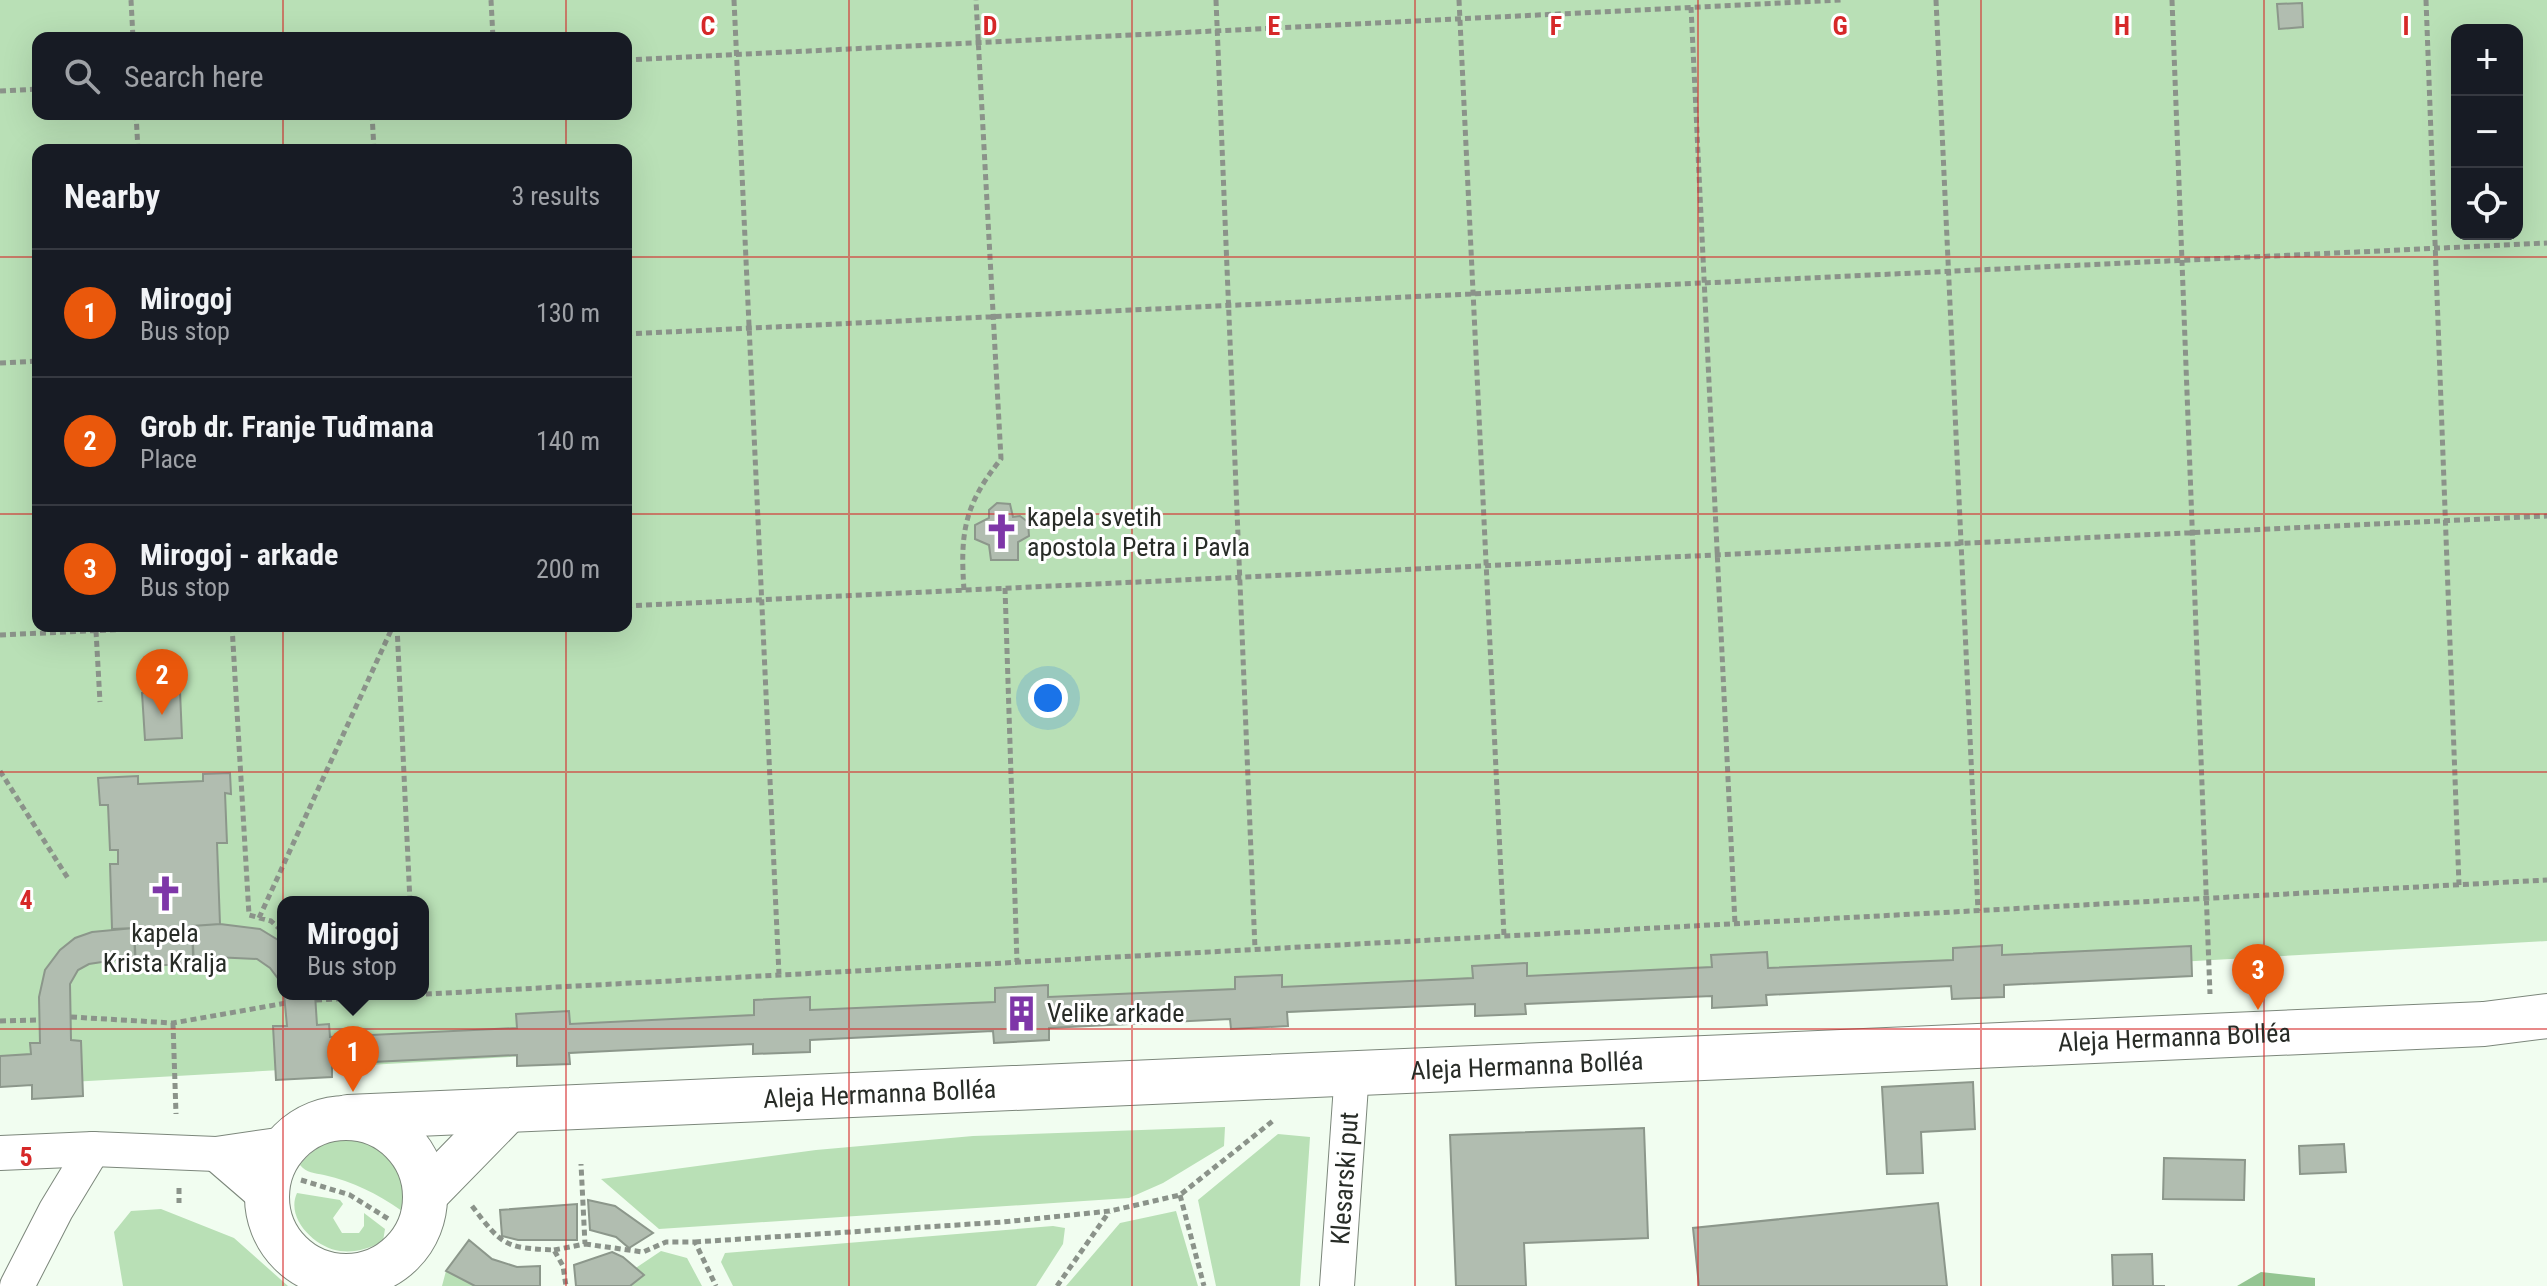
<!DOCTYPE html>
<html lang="en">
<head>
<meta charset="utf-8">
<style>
  :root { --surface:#171b24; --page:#20242c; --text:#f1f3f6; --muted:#9ea1a6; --line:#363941; --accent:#ea580c }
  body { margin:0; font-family:"Roboto Condensed",sans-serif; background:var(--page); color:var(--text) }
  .controls { position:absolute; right:24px; top:24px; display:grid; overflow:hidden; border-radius:16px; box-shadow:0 8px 32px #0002 }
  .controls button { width:72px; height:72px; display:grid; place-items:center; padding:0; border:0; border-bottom:2px solid var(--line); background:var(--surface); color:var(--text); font:40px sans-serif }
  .you { position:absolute; left:1048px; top:698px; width:28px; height:28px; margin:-20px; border:6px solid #fff; border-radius:50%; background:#1a73e8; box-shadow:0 0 0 12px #1a73e833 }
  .badge { display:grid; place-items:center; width:52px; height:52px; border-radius:50%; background:var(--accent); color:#fff; font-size:26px; font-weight:700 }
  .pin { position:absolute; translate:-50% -66px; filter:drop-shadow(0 2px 4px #0008) }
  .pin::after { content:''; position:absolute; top:42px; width:28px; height:24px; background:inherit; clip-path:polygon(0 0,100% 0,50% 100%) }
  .popup { position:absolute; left:277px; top:896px; width:152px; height:104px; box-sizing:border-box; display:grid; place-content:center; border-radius:16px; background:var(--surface); filter:drop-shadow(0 2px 6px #0005); font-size:26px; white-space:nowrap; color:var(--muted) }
  .popup b { font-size:30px; color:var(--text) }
  .popup::after { content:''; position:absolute; left:50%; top:100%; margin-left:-16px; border:16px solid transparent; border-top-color:var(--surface) }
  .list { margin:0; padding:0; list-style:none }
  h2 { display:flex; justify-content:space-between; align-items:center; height:104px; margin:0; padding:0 32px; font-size:34px }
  h2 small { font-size:26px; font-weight:400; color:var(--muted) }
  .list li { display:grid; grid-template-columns:52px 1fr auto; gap:24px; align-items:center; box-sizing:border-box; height:128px; padding:0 32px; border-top:2px solid var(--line) }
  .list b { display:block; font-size:30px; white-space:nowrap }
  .list p { margin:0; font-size:26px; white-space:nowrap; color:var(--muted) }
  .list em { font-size:26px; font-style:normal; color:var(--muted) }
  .icon { flex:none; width:44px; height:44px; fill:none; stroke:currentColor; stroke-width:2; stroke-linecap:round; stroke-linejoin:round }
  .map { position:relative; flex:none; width:2547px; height:1286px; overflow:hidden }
  .search { position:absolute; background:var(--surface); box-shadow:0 8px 32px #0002; left:32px; top:32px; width:600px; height:88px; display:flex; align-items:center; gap:20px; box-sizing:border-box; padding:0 28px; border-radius:16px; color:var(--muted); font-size:30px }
  .panel { position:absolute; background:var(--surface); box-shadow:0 8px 32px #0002; left:32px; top:144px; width:600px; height:488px; border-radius:16px }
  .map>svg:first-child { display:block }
  .green { fill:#b9e0b6; fill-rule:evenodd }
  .forest { fill:#94c592 }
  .building { fill:#b1bdb0; stroke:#8c978b; stroke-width:2 }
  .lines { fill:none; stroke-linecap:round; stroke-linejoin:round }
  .street-casing { stroke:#7c877b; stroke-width:36 }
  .secondary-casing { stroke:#7c877b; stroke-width:46 }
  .path { stroke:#8b938a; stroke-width:5; stroke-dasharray:6 4; stroke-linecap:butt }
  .street { stroke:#fff; stroke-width:34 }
  .secondary { stroke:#fff; stroke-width:44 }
  .grid { fill:none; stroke:#d62828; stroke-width:2; stroke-opacity:0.55 }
  .labels { text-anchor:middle; stroke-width:6; stroke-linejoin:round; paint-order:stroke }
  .poi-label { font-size:26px; fill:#282c27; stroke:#fff; text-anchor:start }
  .street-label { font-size:26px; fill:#282c27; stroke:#fff }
  .grid-label { font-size:26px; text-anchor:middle; font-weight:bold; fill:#d62828; stroke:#fff; stroke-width:6; stroke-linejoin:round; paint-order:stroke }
</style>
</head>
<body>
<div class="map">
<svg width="2547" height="1286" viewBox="0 0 2547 1286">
  <rect width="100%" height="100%" fill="#f1fdf0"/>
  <path class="green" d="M0 0H2547V941L0 1086ZM2457 30H2517V234H2457ZM38 38H626V114H38ZM38 150H626V626H38ZM283 902H423V994H283Z
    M1225 1127 1224 1146 1163 1183 1129 1198 659 1229 601 1179 816 1150 973 1136Z
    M1278 1134 1310 1137 1300 1286H1216L1198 1200Z
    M352 1138C387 1146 412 1173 402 1211 376 1193 354 1182 324 1175 314 1173 307 1173 300 1165 315 1146 329 1140 352 1138Z
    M297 1193 340 1200 343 1204 333 1218 342 1233H359L364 1226V1213L385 1229 383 1241C370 1248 356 1253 340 1251 316 1248 285 1219 297 1193Z
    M161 1209 234 1238 288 1286H123L114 1232 131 1211Z
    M1176 1211 1198 1286H1066L1120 1223Z
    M1053 1226 1065 1228 1063 1244 1036 1286H733L721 1262 725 1253Z
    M661 1251 687 1258 702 1286H609Z
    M446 1271 475 1286H442Z"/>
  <path class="forest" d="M2261 1272 2315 1278V1286H2237Z"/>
  <path class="building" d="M2302 3 2303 27 2279 29 2277 4Z
    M997 503 1010 504 1013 517 1020 516 1028 522 1029 536 1018 542V560H991L989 545 975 539V525L989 518V510Z
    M180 691 182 738 145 740 142 693Z
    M230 773 231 794 225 793 227 843H217L220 924 192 926 194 964 136 966 134 928 112 929 110 864H118V850H110L108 805H100L98 778 138 776V784L203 781V774Z
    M220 924 260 929 283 943V985L270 968 257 959 193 956 192 926Z
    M134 928 135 957 89 964 78 970 70 984 71 1040 81 1041 83 1096 32 1099V1085L0 1087V1056L31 1054 30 1043H40L39 997 45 970 60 950 75 938 92 932Z
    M2002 945V955L2191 946 2192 976 2004 985V997L1952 999 1951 986 1766 995 1767 1005 1712 1008V996L1525 1004 1526 1014 1475 1016V1004L1287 1012 1288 1026 1231 1029 1230 1019 1049 1028V1040L994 1043 993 1031 810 1040V1052L753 1054V1044L569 1053 570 1064 517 1066V1055L332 1064V1077L276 1080 273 1026H287L284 994H315L317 1025 329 1024 330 1037 517 1028 516 1014 569 1011 570 1024 754 1015V1000L810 997V1010L995 1002V988L1048 985V997L1235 989V977L1282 975V987L1473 978 1472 966 1527 963V976L1712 967 1711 955 1767 952 1768 968 1953 960V948Z
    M1973 1082 1975 1129 1921 1132 1923 1173 1887 1174 1882 1087Z
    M1644 1128 1648 1238 1524 1243 1526 1286H1456L1450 1135Z
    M2344 1144 2346 1172 2300 1174 2299 1146Z
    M2164 1158 2245 1160 2244 1200 2163 1199Z
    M588 1200 615 1206 653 1233 629 1248 616 1237 590 1230Z
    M1938 1203 1947 1286H1699L1693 1228Z
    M577 1204V1240H518L502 1236 500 1210Z
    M469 1240 492 1259 517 1267 540 1266V1286H475L446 1271Z
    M612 1252 623 1257 644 1275 630 1286H576L574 1265Z
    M2152 1254 2153 1286H2165H2113L2112 1255Z"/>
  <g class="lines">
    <defs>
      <g id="street">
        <path d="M0 1153 93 1149 216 1154 285 1144"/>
        <path d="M216 1154 267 1198"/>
        <path d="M17 1286 56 1210 93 1149"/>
        <path id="s1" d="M1337 1286 1352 1071"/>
      </g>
      <g id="secondary">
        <path id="s2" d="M348 1117 2484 1024 2547 1016"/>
        <circle cx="346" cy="1197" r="79"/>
        <path d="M426 1194 507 1111"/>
      </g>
    </defs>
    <use href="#street" class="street-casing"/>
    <use href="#secondary" class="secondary-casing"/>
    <path class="path" d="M131 0 133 38
      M491 0 493 38
      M734 0 779 975
      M1216 0 1255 949
      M1459 0 1504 936
      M1936 0 1978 911
      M2172 0 2210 994
      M2426 0 2459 885
      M1691 7 1735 924
      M626 60 1842 0
      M0 91 38 89
      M136 114 138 150
      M372 114 374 150
      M626 334 2547 243
      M0 363 38 361
      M1005 588 1017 962
      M964 590C960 533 964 505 1001 459L976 0
      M626 606 2547 516
      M232 626 249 915 271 921 283 932
      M397 626 410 902
      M96 631 100 702
      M0 635 196 626
      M0 771 69 880
      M259 918 393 626
      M316 1000 2547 880
      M71 1017 173 1023 286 1003
      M0 1021 39 1020
      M173 1023 176 1114
      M301 1180 350 1195 390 1220
      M179 1188V1203
      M1180 1195 1204 1286
      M472 1206C502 1245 504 1248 554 1250L563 1266 566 1286
      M695 1242 1003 1222 1110 1211 1180 1195 1274 1120
      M585 1244 643 1252 666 1242H695L716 1286
      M554 1250 585 1244 581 1164
      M1057 1286 1109 1212"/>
    <use href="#street" class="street"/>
    <use href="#secondary" class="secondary"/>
  </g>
  <path class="grid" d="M283 0V38M566 0V38M849 0V1286M1132 0V1286M1415 0V1286M1698 0V1286M1981 0V1286M2264 0V1286M283 114V150M566 114V150M0 257H38M626 257H2547M0 514H38M626 514H2547M283 626V1286M566 626V1286M0 772H2547M0 1029H2547"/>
  <defs>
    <symbol id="church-bare" viewBox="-9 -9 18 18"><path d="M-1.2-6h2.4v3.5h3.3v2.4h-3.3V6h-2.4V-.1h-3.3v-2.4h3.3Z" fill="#7e36a8" stroke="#fff" stroke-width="2.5" paint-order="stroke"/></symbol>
    <symbol id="building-bare" viewBox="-9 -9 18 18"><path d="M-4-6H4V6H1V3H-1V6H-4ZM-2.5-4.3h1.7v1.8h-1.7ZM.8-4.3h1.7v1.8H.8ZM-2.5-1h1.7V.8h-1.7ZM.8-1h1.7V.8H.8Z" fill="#7e36a8" stroke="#fff" stroke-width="2.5" paint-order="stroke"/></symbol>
  </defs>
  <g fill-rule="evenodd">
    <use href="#church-bare" x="976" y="506" width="51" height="51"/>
    <use href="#church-bare" x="140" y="868" width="51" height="51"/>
    <use href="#building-bare" x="996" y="988" width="51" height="51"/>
  </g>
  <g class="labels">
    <g class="poi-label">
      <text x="1027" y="526">kapela svetih<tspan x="1027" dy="30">apostola Petra i Pavla</tspan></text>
      <text x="165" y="942" text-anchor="middle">kapela<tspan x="165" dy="30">Krista Kralja</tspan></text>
      <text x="1047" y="1022">Velike arkade</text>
    </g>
    <g class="street-label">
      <text dy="9" stroke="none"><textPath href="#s2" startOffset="1828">Aleja Hermanna Bolléa</textPath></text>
      <text dy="9" stroke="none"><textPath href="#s2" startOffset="1180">Aleja Hermanna Bolléa</textPath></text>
      <text dy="9" stroke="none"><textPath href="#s2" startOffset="532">Aleja Hermanna Bolléa</textPath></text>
      <text dy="9" stroke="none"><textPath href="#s1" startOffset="108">Klesarski put</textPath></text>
    </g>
  </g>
  <g class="grid-label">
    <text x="708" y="35">C</text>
    <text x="990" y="35">D</text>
    <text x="1274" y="35">E</text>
    <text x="1556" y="35">F</text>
    <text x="1840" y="35">G</text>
    <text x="2122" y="35">H</text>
    <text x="2406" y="35">I</text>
    <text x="26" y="909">4</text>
    <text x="26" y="1166">5</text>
  </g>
</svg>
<div class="controls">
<button>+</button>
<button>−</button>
<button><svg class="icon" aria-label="locate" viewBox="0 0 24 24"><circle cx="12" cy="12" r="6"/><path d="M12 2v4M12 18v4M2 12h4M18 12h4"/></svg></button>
</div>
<div class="you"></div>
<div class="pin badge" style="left:353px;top:1092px">1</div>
<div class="popup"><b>Mirogoj</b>Bus stop</div>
<div class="pin badge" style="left:162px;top:715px">2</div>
<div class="pin badge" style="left:2258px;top:1010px">3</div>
<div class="search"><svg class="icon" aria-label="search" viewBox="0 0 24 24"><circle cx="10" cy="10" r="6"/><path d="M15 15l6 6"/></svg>Search here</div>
<section class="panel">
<h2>Nearby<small>3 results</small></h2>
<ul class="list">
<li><span class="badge">1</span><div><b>Mirogoj</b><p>Bus stop</p></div><em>130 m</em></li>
<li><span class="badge">2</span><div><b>Grob dr. Franje Tuđmana</b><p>Place</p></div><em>140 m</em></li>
<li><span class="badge">3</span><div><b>Mirogoj - arkade</b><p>Bus stop</p></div><em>200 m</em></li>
</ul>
</section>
</div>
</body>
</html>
